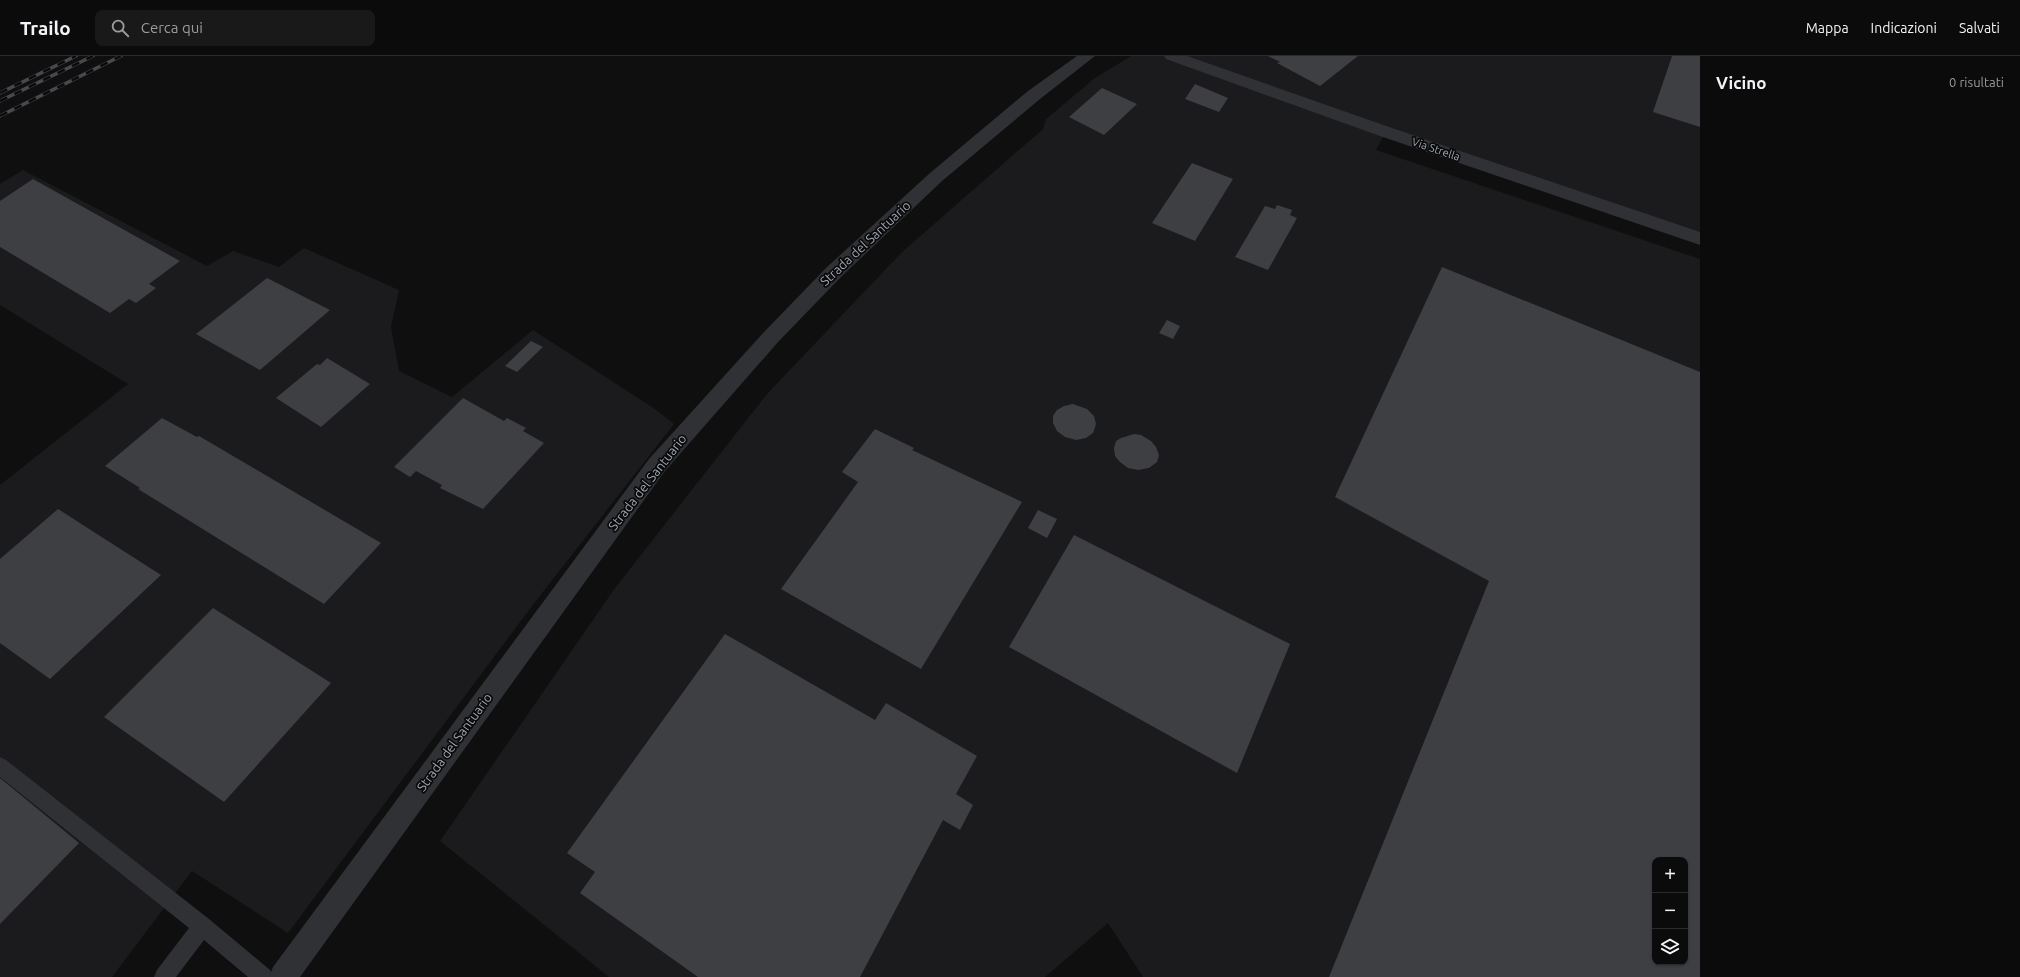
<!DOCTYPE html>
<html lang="it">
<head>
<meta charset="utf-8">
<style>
  :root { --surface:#0b0b0c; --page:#19191a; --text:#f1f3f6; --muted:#9a9b9d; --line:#2b2b2d }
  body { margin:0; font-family:Ubuntu,sans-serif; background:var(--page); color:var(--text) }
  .controls { position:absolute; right:12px; bottom:12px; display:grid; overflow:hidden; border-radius:8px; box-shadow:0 1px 3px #0004 }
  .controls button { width:36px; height:36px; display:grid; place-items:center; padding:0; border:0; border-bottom:1px solid var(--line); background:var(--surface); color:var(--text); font:20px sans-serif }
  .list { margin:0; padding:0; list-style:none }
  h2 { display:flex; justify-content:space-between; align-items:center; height:52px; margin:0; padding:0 16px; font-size:17px }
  h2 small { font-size:13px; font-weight:400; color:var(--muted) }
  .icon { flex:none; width:22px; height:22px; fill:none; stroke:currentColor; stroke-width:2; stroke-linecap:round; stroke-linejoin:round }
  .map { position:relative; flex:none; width:1700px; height:921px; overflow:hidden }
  header { display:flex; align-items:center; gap:24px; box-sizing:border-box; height:56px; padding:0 20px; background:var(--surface); border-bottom:1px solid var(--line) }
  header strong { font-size:19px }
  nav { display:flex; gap:22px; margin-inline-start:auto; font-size:14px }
  .search { width:280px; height:36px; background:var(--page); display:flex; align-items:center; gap:10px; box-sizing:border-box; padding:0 14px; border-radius:8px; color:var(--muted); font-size:15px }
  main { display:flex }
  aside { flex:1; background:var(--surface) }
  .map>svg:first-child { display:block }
  .built { fill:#1b1b1d; fill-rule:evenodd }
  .building { fill:#3e3f43; fill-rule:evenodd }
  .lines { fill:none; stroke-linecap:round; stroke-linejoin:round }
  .service { fill:#303135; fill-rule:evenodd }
  .minor { fill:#303135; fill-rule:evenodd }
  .tertiary { fill:#303135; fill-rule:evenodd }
  .rail-casing { stroke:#47494e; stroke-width:3.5 }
  .rail { stroke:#0a0a0b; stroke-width:2.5; stroke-dasharray:8; stroke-linecap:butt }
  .labels { text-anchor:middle; stroke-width:3.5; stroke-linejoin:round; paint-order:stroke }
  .far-street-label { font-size:11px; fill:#9fa7b2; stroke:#0a0a0b }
  .street-label { font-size:13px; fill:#9fa7b2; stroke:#0a0a0b }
</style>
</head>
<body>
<header>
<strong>Trailo</strong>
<div class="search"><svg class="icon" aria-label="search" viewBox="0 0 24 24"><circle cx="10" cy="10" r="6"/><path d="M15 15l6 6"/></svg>Cerca qui</div>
<nav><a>Mappa</a><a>Indicazioni</a><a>Salvati</a></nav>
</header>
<main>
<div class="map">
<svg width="1700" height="921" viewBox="0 0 1700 921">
  <rect width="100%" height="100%" fill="#0f0f10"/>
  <path class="built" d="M1131 0H1700V179L1386 76 1376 94 1700 203V921H1143L1108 867 1045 921H609L440 785 615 532 767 338 902 196 1043 73 1046 63 1095 22ZM1655 804H1685V906H1655Z
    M23 114 207 210 233 195 279 211 304 192 399 234 391 271 399 315 452 341 533 274 655 353 674 368 532 550 288 877 192 815 112 921H0V429L128 328 0 249V128Z"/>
  <path class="building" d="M1268 0H1358L1320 30 1277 7 1280 6Z
    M1672 0H1700V71L1653 56Z
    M1195 28 1228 42 1219 56 1185 43Z
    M1102 32 1137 48 1104 79 1069 61Z
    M1192 107 1233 123 1195 185 1152 167Z
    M33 123 180 205 149 228 156 232 136 247 129 243 110 257 0 191V145Z
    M1277 149 1292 154 1290 159 1297 162 1268 214 1235 201 1265 150 1275 153Z
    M1442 211 1700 316V921H1329L1489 525 1335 441ZM1655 804H1685V906H1655Z
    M267 222 330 254 260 314 196 278Z
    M1167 264 1180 270 1173 283 1159 277Z
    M531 285 543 291 517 316 505 310Z
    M327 302 370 328 321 371 276 342 317 308 320 309Z
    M463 342 504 365 507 362 526 372 523 375 544 387 483 453 440 432 442 429 416 415 410 421 394 411Z
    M1073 348 1087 353 1094 360 1096 368 1093 377 1086 382 1076 384 1065 381 1057 375 1053 367V360L1057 354 1064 350Z
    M162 362 197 381 199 380 381 487 324 548 138 433 140 432 105 410Z
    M875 373 914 392 912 394 1022 446 921 613 781 533 858 426 842 416Z
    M1134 378 1141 379 1151 385 1156 391 1159 399 1157 406 1149 412 1138 414 1128 412 1120 406 1115 400 1114 392 1116 385 1121 382Z
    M58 453 161 519 50 623 0 587V503Z
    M1038 454 1057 463 1047 482 1028 472Z
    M1074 479 1290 588 1237 717 1009 591Z
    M213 552 331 627 224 746 104 661Z
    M725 578 875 664 886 647 977 700 956 738 973 749 960 774 943 764 860 921H698L580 837 595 816 567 797Z
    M0 722 79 787 0 868Z"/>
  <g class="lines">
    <path class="service" d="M0 701 6 704 209 863 270 914 273 921H248L204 884 176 921H154L157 914 189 872 0 721Z"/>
    <path class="minor" d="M1164 0H1187L1392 72 1700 176V189L1380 80 1166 3Z"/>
    <path class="tertiary" d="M1077 0H1095L1040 43 942 125 841 221 779 285 665 415 300 921H269L273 911 649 403 765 275 827 211 930 117 1028 35Z"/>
    <defs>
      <path id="rail" d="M0 37 76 0
        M0 45 93 0
        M0 60 121 0"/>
    </defs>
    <use href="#rail" class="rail-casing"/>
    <use href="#rail" class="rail"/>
  </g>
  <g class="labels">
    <g class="far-street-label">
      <text transform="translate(1436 93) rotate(19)" y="4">Via Strella</text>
    </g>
    <g class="street-label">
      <text transform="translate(865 187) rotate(-43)" y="5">Strada del Santuario</text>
      <text transform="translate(647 426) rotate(-52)" y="5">Strada del Santuario</text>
      <text transform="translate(454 686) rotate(-54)" y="5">Strada del Santuario</text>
    </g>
  </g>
</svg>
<div class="controls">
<button>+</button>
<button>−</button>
<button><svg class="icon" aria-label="layers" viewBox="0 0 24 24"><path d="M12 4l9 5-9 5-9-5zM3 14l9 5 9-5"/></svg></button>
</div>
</div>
<aside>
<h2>Vicino<small>0 risultati</small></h2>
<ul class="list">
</ul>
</aside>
</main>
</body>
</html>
